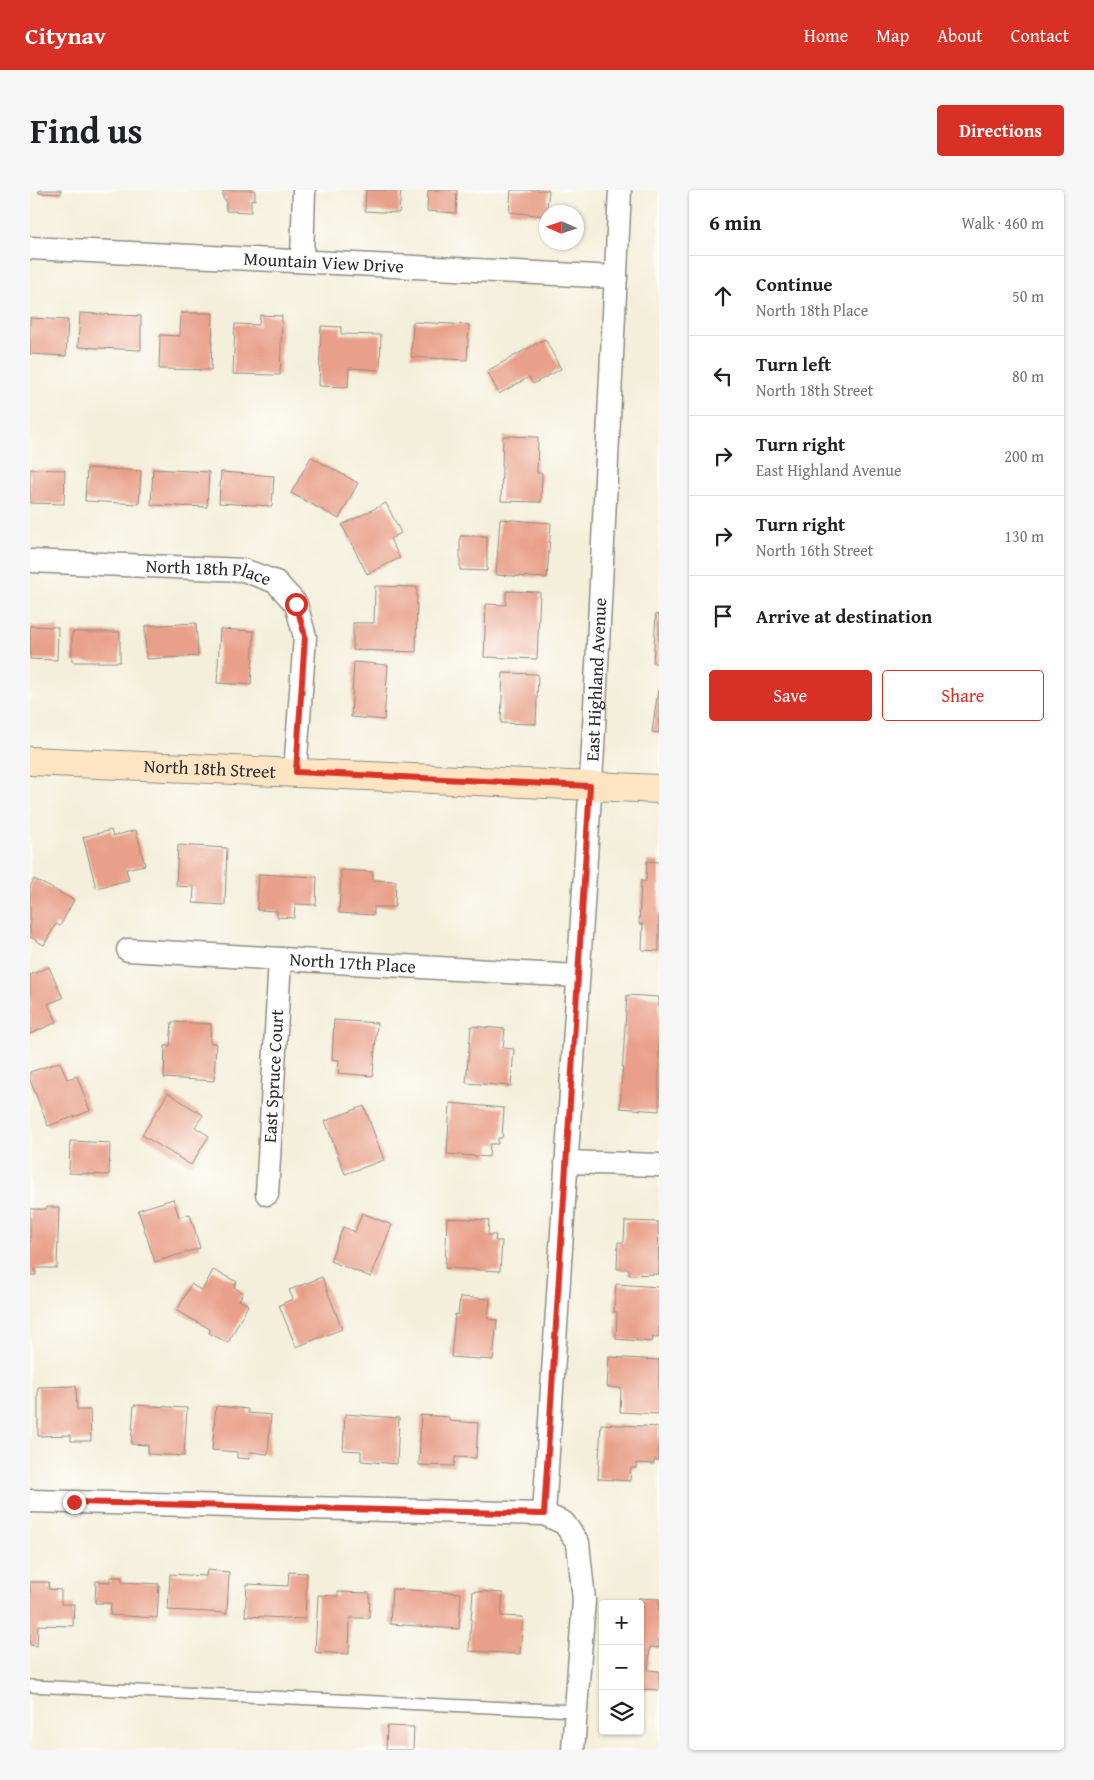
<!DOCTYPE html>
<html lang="en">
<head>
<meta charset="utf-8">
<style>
  :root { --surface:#fff; --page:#f6f6f6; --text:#202124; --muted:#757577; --line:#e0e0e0; --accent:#d93025 }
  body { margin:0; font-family:"Gentium Book Plus",serif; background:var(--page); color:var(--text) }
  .controls { position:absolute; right:15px; bottom:15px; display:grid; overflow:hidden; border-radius:5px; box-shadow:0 1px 4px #0004 }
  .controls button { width:45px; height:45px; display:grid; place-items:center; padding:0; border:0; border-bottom:1px solid var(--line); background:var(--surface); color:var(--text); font:25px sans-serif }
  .compass { position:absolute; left:509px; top:15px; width:45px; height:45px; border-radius:50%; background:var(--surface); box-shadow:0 1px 4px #0004; rotate:273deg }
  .stop { position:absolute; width:15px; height:15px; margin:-11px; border:4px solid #d93025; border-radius:50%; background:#fff }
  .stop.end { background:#d93025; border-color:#fff; box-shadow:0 1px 5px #0008 }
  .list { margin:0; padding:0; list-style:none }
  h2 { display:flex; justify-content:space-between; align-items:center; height:65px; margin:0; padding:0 20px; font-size:21px }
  h2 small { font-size:16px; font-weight:400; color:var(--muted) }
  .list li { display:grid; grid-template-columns:32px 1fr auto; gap:15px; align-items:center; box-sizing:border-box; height:80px; padding:0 20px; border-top:1px solid var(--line) }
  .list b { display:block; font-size:19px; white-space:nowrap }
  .list p { margin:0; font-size:16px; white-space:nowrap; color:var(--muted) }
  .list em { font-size:16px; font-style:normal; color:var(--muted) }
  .actions { display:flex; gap:10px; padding:15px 20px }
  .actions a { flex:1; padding:11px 0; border:1px solid var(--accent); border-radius:5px; text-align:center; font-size:18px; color:var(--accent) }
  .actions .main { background:var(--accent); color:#fff }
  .icon { flex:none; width:28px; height:28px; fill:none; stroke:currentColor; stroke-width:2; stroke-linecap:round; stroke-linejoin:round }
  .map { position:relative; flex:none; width:629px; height:1560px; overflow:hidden; border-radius:5px }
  header { display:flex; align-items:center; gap:30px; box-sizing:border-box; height:70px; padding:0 25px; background:var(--accent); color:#fff }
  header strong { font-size:24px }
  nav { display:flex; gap:28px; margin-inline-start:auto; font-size:18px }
  .intro { display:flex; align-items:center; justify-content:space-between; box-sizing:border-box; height:120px; padding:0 30px }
  h1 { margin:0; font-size:35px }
  .button { padding:12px 22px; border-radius:5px; background:var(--accent); color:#fff; font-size:18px; font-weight:700 }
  main { display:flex; gap:30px; padding:0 30px }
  aside { flex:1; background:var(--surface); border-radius:5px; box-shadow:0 1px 4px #0004 }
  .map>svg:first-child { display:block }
  .building { fill:#e9a08a }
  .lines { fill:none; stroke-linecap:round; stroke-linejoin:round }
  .lane-casing { stroke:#8f8d82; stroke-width:14 }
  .street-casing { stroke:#8f8d82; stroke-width:25 }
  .secondary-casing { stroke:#8f8d82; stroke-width:30 }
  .lane { stroke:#fff; stroke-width:11 }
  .street { stroke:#fff; stroke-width:22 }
  .secondary { stroke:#fde5c4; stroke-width:28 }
  .route { stroke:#d93025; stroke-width:6 }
  .labels { text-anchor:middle; stroke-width:4; stroke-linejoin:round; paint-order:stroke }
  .street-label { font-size:18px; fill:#2b2b2b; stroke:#fdfcf7 }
</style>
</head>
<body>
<header>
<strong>Citynav</strong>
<nav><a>Home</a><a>Map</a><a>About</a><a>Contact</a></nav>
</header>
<div class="intro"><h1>Find us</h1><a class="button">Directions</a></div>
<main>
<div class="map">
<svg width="629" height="1560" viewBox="0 0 629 1560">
  <rect width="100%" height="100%" fill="#fdfcf7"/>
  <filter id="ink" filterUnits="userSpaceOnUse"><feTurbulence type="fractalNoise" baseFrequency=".02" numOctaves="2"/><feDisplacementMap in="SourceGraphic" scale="10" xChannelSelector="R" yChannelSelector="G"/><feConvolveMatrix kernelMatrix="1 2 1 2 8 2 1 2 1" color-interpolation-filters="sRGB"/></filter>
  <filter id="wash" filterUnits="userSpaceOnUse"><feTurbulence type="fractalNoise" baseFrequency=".0096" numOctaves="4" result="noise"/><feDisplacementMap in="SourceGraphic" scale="20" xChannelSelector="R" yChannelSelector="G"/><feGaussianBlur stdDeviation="1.12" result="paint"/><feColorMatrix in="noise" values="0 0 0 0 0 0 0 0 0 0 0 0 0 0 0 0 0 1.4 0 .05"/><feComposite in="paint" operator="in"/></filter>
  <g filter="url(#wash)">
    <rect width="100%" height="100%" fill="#f3efda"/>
    <g id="blocks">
      <path class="building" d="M9 0H31V4L9 3Z
        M193 0H225V10L221 9V22L196 21V9H193Z
        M336 0H371L369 23 335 21Z
        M398 0H427L426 23 397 21Z
        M481 0H519L516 26 479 22Z
        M50 123 111 126V160L48 157Z
        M151 123H183L181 180 129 179 130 145 150 146Z
        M230 125 252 126 250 185 203 184 205 134 229 135Z
        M0 128 38 130 36 166 0 164Z
        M383 132 439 135 437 170 381 167Z
        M291 136 311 137V144L351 145 350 180 319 178 318 197 289 196Z
        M515 149 531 179 503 194 499 187 469 204 457 181Z
        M473 246 508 247 507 283H512L511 312 471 311Z
        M281 267 328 293 309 329 261 303Z
        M57 278 111 281 109 314 55 311Z
        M0 279 35 280 34 314 0 313Z
        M123 279 179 282 177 317 121 315Z
        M191 282 244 286 242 316 189 313Z
        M356 313 371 343 360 349 370 368 337 384 312 335Z
        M470 329 521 333 517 388 466 385Z
        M430 346H457V381L430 380Z
        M345 396 387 397 386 462 323 460V433H344Z
        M476 401 510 402 507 469 454 467 456 414 476 415Z
        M626 424 629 425V473H623Z
        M166 433 168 466 116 469 115 436Z
        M0 436 28 437 27 470 0 469Z
        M190 439 224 441 221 495 187 493Z
        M42 442H90V472H42Z
        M324 472 358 475 354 530 321 527Z
        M473 483 508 484 506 534 471 533Z
        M628 500H629V543L622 542Z
        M81 640 83 646 106 640 115 675 96 679 99 690 66 698 53 647Z
        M148 655 197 658 195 715 163 713 164 697 146 696Z
        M617 671 629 672V761L612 760 613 734H609L611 691H616Z
        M311 680 343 682V690L366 691 365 717H344V725L309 723Z
        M229 684 287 687 286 715 265 714 264 728 247 727V721L227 720Z
        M4 689 44 710 30 736 26 734 14 755 0 747V697Z
        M19 777 33 808 18 814 27 832 0 844V785Z
        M597 805 629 807V921L590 918Z
        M304 830 347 833 343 886 308 883 309 870 302 869Z
        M142 832 181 834 180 853H186L184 891 134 888 135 856H140Z
        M441 836 475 839 473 858 484 859 481 896 436 893Z
        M30 872 37 889 47 886 60 921 18 936 0 890V882Z
        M138 903 173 925 165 937 179 946 161 975 112 945Z
        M420 913 474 918 472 948H468V954H460L459 967 417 964Z
        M334 916 354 970 315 984 295 931Z
        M40 951 80 953 79 985 39 983Z
        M143 1009 149 1027 160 1024 170 1058 125 1072 108 1020Z
        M17 1017H29L27 1078H6V1085H0V1019H16Z
        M332 1023 362 1035 341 1087 300 1071 313 1037 325 1042Z
        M417 1028 459 1030 458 1045H466L465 1051H472L470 1081 415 1078Z
        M595 1031 628 1032 629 1084 599 1085V1079H587L588 1052H594Z
        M183 1080 207 1092 204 1097 213 1103 209 1110 218 1115 198 1153 179 1143 180 1139 147 1121 161 1094 172 1101Z
        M292 1087 312 1139 266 1157 249 1115 263 1109 259 1100Z
        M586 1094 629 1097V1147H623L622 1152 586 1149 587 1122H584Z
        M430 1107 460 1109 458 1129 467 1130 463 1170 421 1167 425 1124 428 1125Z
        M579 1167 629 1170V1224L590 1222 591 1198 577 1197Z
        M46 1196 47 1220H60L61 1251H41V1245L8 1246V1197Z
        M104 1215 157 1218 154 1266 118 1264V1255L101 1254Z
        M186 1216 218 1219V1223L241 1225 238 1264 220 1262 219 1269 207 1268V1262L182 1260Z
        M315 1224 369 1228 367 1274 331 1271V1261L313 1260Z
        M391 1225 419 1227V1231L448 1233 446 1268 425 1267 424 1276 389 1275Z
        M571 1234 629 1237V1270H624V1274L607 1273 606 1278H601L600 1291 568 1289Z
        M177 1380 199 1382 197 1423 138 1420 140 1384 176 1386Z
        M259 1382 277 1383 275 1429 215 1426 217 1394 258 1396Z
        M80 1387H92V1392L129 1394 127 1428 80 1425 81 1413H65L66 1391 80 1392Z
        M0 1392H19L18 1399 31 1400V1414H44L43 1436 8 1435 7 1456 0 1455Z
        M362 1399 431 1403 429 1439 360 1434Z
        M443 1401 473 1403 471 1426 493 1427 490 1464 439 1461Z
        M308 1402 340 1403 339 1428H320L319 1464 285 1462 288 1405 308 1406Z
        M608 1408 629 1409V1458L620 1457 618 1480 629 1481V1500L610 1499V1414H607Z
        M357 1536 384 1537 383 1560H356Z"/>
    </g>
  </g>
  <g filter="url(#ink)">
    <use href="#blocks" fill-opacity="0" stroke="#8f8d82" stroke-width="1"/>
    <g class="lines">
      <defs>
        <path id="lane" d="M0 1496 545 1521"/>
        <g id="street">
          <path id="s1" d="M0 58 586 87"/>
          <path d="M272 71 274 0"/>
          <path id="s2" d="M0 371 213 380 246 392 266 414 275 447 265 582"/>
          <path id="s3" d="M98 760 547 786"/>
          <path d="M536 972 629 975"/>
          <path id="s4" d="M237 1004 250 769"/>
          <path d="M0 1311 514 1324 534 1333 548 1353 554 1410 543 1560"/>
          <path id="s5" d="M514 1324 563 558 590 0"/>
        </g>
        <g id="secondary">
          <path id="s6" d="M0 571 629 599"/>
        </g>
      </defs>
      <use href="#lane" class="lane-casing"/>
      <use href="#street" class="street-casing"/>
      <use href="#secondary" class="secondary-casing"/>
      <use href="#lane" class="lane"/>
      <use href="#street" class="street"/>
      <use href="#secondary" class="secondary"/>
    </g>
  </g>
  <g class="lines" filter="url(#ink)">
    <path class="route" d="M44 1312 514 1324 560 596 266 582 275 446 266 414"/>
  </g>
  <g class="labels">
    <g class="street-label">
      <text dy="6" stroke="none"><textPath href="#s1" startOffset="294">Mountain View Drive</textPath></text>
      <text dy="6" stroke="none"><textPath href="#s2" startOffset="179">North 18th Place</textPath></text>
      <text dy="6" stroke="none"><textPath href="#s5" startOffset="836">East Highland Avenue</textPath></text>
      <text dy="6" stroke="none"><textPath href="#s6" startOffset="180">North 18th Street</textPath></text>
      <text dy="6" stroke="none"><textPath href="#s3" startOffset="225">North 17th Place</textPath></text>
      <text dy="6" stroke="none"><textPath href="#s4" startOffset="118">East Spruce Court</textPath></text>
    </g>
  </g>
</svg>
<div class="controls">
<button>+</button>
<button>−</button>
<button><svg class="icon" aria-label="layers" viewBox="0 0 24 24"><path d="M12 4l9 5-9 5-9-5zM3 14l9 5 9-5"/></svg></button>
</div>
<svg class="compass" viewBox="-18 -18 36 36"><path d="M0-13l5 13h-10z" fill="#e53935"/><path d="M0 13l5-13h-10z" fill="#757577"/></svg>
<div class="stop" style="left:266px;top:414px"></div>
<div class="stop end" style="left:44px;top:1312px"></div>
</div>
<aside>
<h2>6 min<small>Walk · 460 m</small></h2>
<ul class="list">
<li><svg class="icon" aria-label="ahead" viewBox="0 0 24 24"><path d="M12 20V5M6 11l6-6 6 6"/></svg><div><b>Continue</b><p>North 18th Place</p></div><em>50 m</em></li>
<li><svg class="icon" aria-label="left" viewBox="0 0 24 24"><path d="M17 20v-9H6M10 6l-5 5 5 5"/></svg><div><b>Turn left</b><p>North 18th Street</p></div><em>80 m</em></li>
<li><svg class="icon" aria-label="right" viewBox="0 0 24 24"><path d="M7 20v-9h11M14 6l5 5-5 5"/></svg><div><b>Turn right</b><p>East Highland Avenue</p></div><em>200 m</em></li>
<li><svg class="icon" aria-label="right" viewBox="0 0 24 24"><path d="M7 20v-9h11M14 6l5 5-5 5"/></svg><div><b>Turn right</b><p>North 16th Street</p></div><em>130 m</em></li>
<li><svg class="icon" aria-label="arrive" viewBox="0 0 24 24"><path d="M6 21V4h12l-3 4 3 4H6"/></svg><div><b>Arrive at destination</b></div></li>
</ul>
<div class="actions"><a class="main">Save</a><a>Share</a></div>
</aside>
</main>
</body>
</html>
